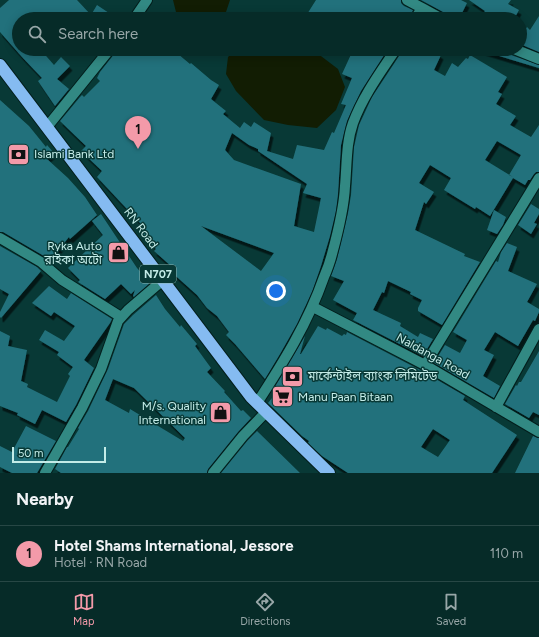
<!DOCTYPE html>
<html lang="en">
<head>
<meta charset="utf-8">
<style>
  :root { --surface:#062b28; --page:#0f3330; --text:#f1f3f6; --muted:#98a7a8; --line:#274745; --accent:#f39aa9 }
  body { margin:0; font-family:Figtree,"Noto Sans Bengali",sans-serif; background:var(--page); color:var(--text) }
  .scale { position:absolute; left:12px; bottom:10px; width:94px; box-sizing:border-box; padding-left:4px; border:2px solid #c4ece8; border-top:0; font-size:11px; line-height:14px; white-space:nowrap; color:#c4ece8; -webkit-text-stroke:3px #083936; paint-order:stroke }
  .you { position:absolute; left:276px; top:291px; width:14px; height:14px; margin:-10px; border:3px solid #fff; border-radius:50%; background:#1a73e8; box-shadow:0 0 0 6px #1a73e833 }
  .badge { display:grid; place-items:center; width:26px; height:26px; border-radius:50%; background:var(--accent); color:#111; font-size:13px; font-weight:700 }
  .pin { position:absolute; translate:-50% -33px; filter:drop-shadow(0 1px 2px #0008) }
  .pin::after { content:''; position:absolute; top:21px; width:14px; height:12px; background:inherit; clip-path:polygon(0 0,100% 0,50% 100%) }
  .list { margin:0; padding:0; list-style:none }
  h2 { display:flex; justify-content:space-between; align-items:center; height:52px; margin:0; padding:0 16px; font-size:17px }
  h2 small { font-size:13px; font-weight:400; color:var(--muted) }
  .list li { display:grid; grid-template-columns:26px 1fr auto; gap:12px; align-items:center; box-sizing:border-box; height:56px; padding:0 16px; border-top:1px solid var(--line) }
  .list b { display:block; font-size:15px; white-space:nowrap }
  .list p { margin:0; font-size:13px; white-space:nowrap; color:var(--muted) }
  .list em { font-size:13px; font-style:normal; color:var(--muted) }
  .icon { flex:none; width:22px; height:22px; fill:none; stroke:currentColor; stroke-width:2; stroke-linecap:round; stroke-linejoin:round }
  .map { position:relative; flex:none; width:539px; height:473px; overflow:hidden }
  .search { position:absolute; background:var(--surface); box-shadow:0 2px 10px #0003; left:12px; right:12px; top:12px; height:44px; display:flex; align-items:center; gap:10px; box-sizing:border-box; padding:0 14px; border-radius:22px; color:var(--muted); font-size:15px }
  .sheet { height:108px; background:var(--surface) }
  nav { display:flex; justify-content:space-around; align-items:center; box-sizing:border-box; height:56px; border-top:1px solid var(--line); background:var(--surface); font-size:11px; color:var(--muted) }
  nav a { display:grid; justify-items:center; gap:2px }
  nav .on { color:var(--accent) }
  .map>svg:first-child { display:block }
  .water { fill:#121d03 }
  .building { fill:#23717c; fill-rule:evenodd; filter:url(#shadow) }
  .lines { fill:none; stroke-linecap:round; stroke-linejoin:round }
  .street-casing { stroke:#031e1c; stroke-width:12 }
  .highway-casing { stroke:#031e1c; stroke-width:14 }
  .street { stroke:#328983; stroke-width:10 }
  .highway { stroke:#85bbf1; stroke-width:12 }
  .labels { text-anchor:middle; stroke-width:3; stroke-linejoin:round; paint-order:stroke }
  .shield { fill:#083936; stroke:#8cb6b3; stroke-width:1 }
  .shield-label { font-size:11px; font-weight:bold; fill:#c4ece8 }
  .poi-label { font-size:12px; fill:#c4ece8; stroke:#083936; text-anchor:start }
  .street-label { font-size:12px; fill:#c4ece8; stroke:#083936 }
</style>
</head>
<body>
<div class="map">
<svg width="539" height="473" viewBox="0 0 539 473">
  <defs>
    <filter id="shadow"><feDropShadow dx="2.5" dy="4.5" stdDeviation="0" flood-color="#0009"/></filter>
  </defs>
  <rect width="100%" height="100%" fill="#083936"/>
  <path class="water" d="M173 0H230L226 12 219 19H187L176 12Z
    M237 49H310L317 53 338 69 345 87 336 110 317 128 288 125 264 120 236 91 226 74 228 57Z"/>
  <path class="building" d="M9 0H77L91 15 97 5 118 19H19V49H40L54 65 61 57 70 66 57 79 69 89 55 106 38 81 42 78 22 57 0 32V8Z
    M316 0H401V3L404 6 413 10 409 19H304Z
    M421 0H461L467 3 459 19H448V16L445 13Z
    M469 0H511L508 4 519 10 514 19H480L485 11Z
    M539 16V52L520 44V38L527 27 530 30Z
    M117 49H172L190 64 191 63 211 80 219 85 211 99 226 111 223 114 240 128 244 122 251 127 254 122 271 133 267 151 293 159 297 145 324 150 332 132 334 133 346 105 341 104 352 78 342 74 353 50 358 52 360 49H388L361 91 347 121 341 145 338 194 336 211 330 236 321 266 312 292 297 324 280 354 265 379 235 344 226 335 229 332 217 316 207 308 197 295 168 269 171 266 154 251 156 249 138 230 142 225 97 177 102 171 81 151 86 146 60 121 80 97 82 95 84 97 100 81 97 78 100 72 115 53ZM232 133 249 145 258 149V151L307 184 303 193 321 198 314 232 294 226 301 184 234 160 225 150ZM201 226 274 253 261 271Z
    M402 49H432L441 55 434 70 445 76 452 63 458 67 466 58 468 59 470 55 507 77 498 92 502 94 496 104 516 116 510 125 531 137 539 125V172H536L534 174 530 180H528L525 185 513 178 490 216 476 207 475 209 444 190 451 178 430 165 419 183 434 192 426 204 424 202 415 230 465 254 464 256 480 262 442 325 418 311V308L422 300 410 294 411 292 388 281 384 293 382 292 373 310 401 323 400 326 418 337 420 333 433 339 423 356 353 320 357 313 333 300 344 281 331 276 337 259 348 213 351 195 354 147 359 125 372 97 401 53ZM497 141 521 155 509 175 513 177 485 160Z
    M484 49H508L509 53 511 55 539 65V68L483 51Z
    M0 100 29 126 46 147 47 145 54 153 47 159 68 178 85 197 97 215 70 239 69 237 49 261 44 256 3 232H0Z
    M531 204 539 209V214L534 223 537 224 531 234 518 225Z
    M494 210 506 217 503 225 497 234 487 230Z
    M101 214 137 268 148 280 147 281 149 284 134 297 133 296 135 290 131 294 121 284 105 299 78 282 80 280 68 268 103 235 92 221Z
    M507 243 517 247 508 271 537 284 527 302 539 309V312L535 321 533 320 518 346 495 332 484 350 494 355 483 376 500 386 494 398 434 363 445 345 460 353 467 340 453 332 496 261 498 262 501 252Z
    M0 246 37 267 41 271 1 318 0 317V312L9 294 0 289Z
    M49 286 67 299 71 293 112 319 110 323 84 360 94 368 76 405 66 422 42 410 35 424 17 415 18 413 0 406V331L10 336 8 346 27 350 21 381 28 384 27 387 57 402 70 376 68 374 73 367 57 355 59 352 39 340 45 330 64 341 75 326 54 312 51 316 32 303Z
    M156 295 165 309 180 327 181 325 197 344 195 346 211 368 207 372 225 391 224 392 241 411 243 410 251 418 238 432 208 469 207 473H61L55 469 67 447H68L79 429 78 428 88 411 108 369 124 324 133 315ZM113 379 134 388 185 438 183 441 130 409 129 413 105 400Z
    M318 326 326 330 327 328 342 336 344 334 346 335 347 332 422 371 465 396 463 400 517 435 492 473H348L322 456 308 443 309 441 302 436 268 403 276 393 273 390 305 336 300 354H301ZM433 429 450 440 438 457 421 447Z
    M539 351V415L533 412 529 418 505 404 516 385 517 386 519 382H521Z
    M26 426 56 441 37 473H12L0 467V446L12 452Z
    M257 431 300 473H221L248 440Z
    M533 436 539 438V473H515Z"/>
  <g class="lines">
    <defs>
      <path id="street" d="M407 0 422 8 415 19
        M422 8 442 19
        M134 19 147 0
        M514 49 539 59
        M47 127 110 49
        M0 238 41 262 62 280 121 317
        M313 307 425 365 539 432
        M425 365 539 178
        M257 403C283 363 308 323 324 277 327 270 330 262 332 254 338 232 344 209 345 186 347 164 346 143 353 123 363 96 380 73 396 49
        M496 407 539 329
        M45 473 82 408 101 369 118 321 128 310 163 280
        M213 473 243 436 266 412"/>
      <path id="highway" d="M0 65 251 397 329 473"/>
    </defs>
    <use href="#street" class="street-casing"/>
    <use href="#highway" class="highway-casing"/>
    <use href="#street" class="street"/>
    <use href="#highway" class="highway"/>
  </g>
  <defs>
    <symbol id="bank-square" viewBox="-11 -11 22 22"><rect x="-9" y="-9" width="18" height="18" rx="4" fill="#f39aa9" stroke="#083936"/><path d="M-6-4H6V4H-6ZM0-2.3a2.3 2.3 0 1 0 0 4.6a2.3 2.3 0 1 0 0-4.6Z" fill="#111"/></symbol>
    <symbol id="shop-square" viewBox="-11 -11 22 22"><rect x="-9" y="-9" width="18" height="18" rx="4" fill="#f39aa9" stroke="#083936"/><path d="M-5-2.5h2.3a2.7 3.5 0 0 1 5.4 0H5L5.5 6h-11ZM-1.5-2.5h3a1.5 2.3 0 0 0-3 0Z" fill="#111"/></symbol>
    <symbol id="supermarket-square" viewBox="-11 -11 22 22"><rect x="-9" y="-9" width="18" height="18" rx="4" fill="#f39aa9" stroke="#083936"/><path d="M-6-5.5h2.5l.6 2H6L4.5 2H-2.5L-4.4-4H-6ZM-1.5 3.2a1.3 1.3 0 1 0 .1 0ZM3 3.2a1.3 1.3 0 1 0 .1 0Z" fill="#111"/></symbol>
  </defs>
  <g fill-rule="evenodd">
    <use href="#bank-square" x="6" y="142" width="25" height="25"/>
    <use href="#shop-square" x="106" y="240" width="25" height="25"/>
    <use href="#bank-square" x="280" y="364" width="25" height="25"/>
    <use href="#supermarket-square" x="270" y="384" width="25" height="25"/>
    <use href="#shop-square" x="208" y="400" width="25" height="25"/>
  </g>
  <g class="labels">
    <rect class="shield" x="140" y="265" width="36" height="18" rx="3"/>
    <g class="shield-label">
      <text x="158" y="278">N707</text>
    </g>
    <g class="poi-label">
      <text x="34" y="158">Islami Bank Ltd</text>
      <text x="102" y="250" text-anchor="end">Ryka Auto<tspan x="102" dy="14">রাইকা অটো</tspan></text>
      <text x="308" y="380">মার্কেন্টাইল ব্যাংক লিমিটেড</text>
      <text x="298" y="401">Manu Paan Bitaan</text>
      <text x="206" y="410" text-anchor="end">M/s. Quality<tspan x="206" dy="14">International</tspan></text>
    </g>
    <g class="street-label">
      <text transform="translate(141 228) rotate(53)" y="4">RN Road</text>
      <text transform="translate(433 356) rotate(29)" y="4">Naldanga Road</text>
    </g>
  </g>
</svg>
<div class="scale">50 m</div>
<div class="you"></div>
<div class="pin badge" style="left:138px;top:149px">1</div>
<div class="search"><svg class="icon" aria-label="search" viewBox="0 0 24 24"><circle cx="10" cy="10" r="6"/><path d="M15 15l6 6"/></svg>Search here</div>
</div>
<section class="sheet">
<h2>Nearby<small></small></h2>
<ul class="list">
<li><span class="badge">1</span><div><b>Hotel Shams International, Jessore</b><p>Hotel · RN Road</p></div><em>110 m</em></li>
</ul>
</section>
<nav>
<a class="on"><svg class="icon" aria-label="map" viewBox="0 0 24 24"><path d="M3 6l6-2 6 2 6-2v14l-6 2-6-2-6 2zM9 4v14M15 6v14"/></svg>Map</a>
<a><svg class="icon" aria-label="directions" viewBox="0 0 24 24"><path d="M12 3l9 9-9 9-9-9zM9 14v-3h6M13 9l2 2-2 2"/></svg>Directions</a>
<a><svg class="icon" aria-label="saved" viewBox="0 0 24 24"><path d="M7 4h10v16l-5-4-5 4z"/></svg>Saved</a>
</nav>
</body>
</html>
